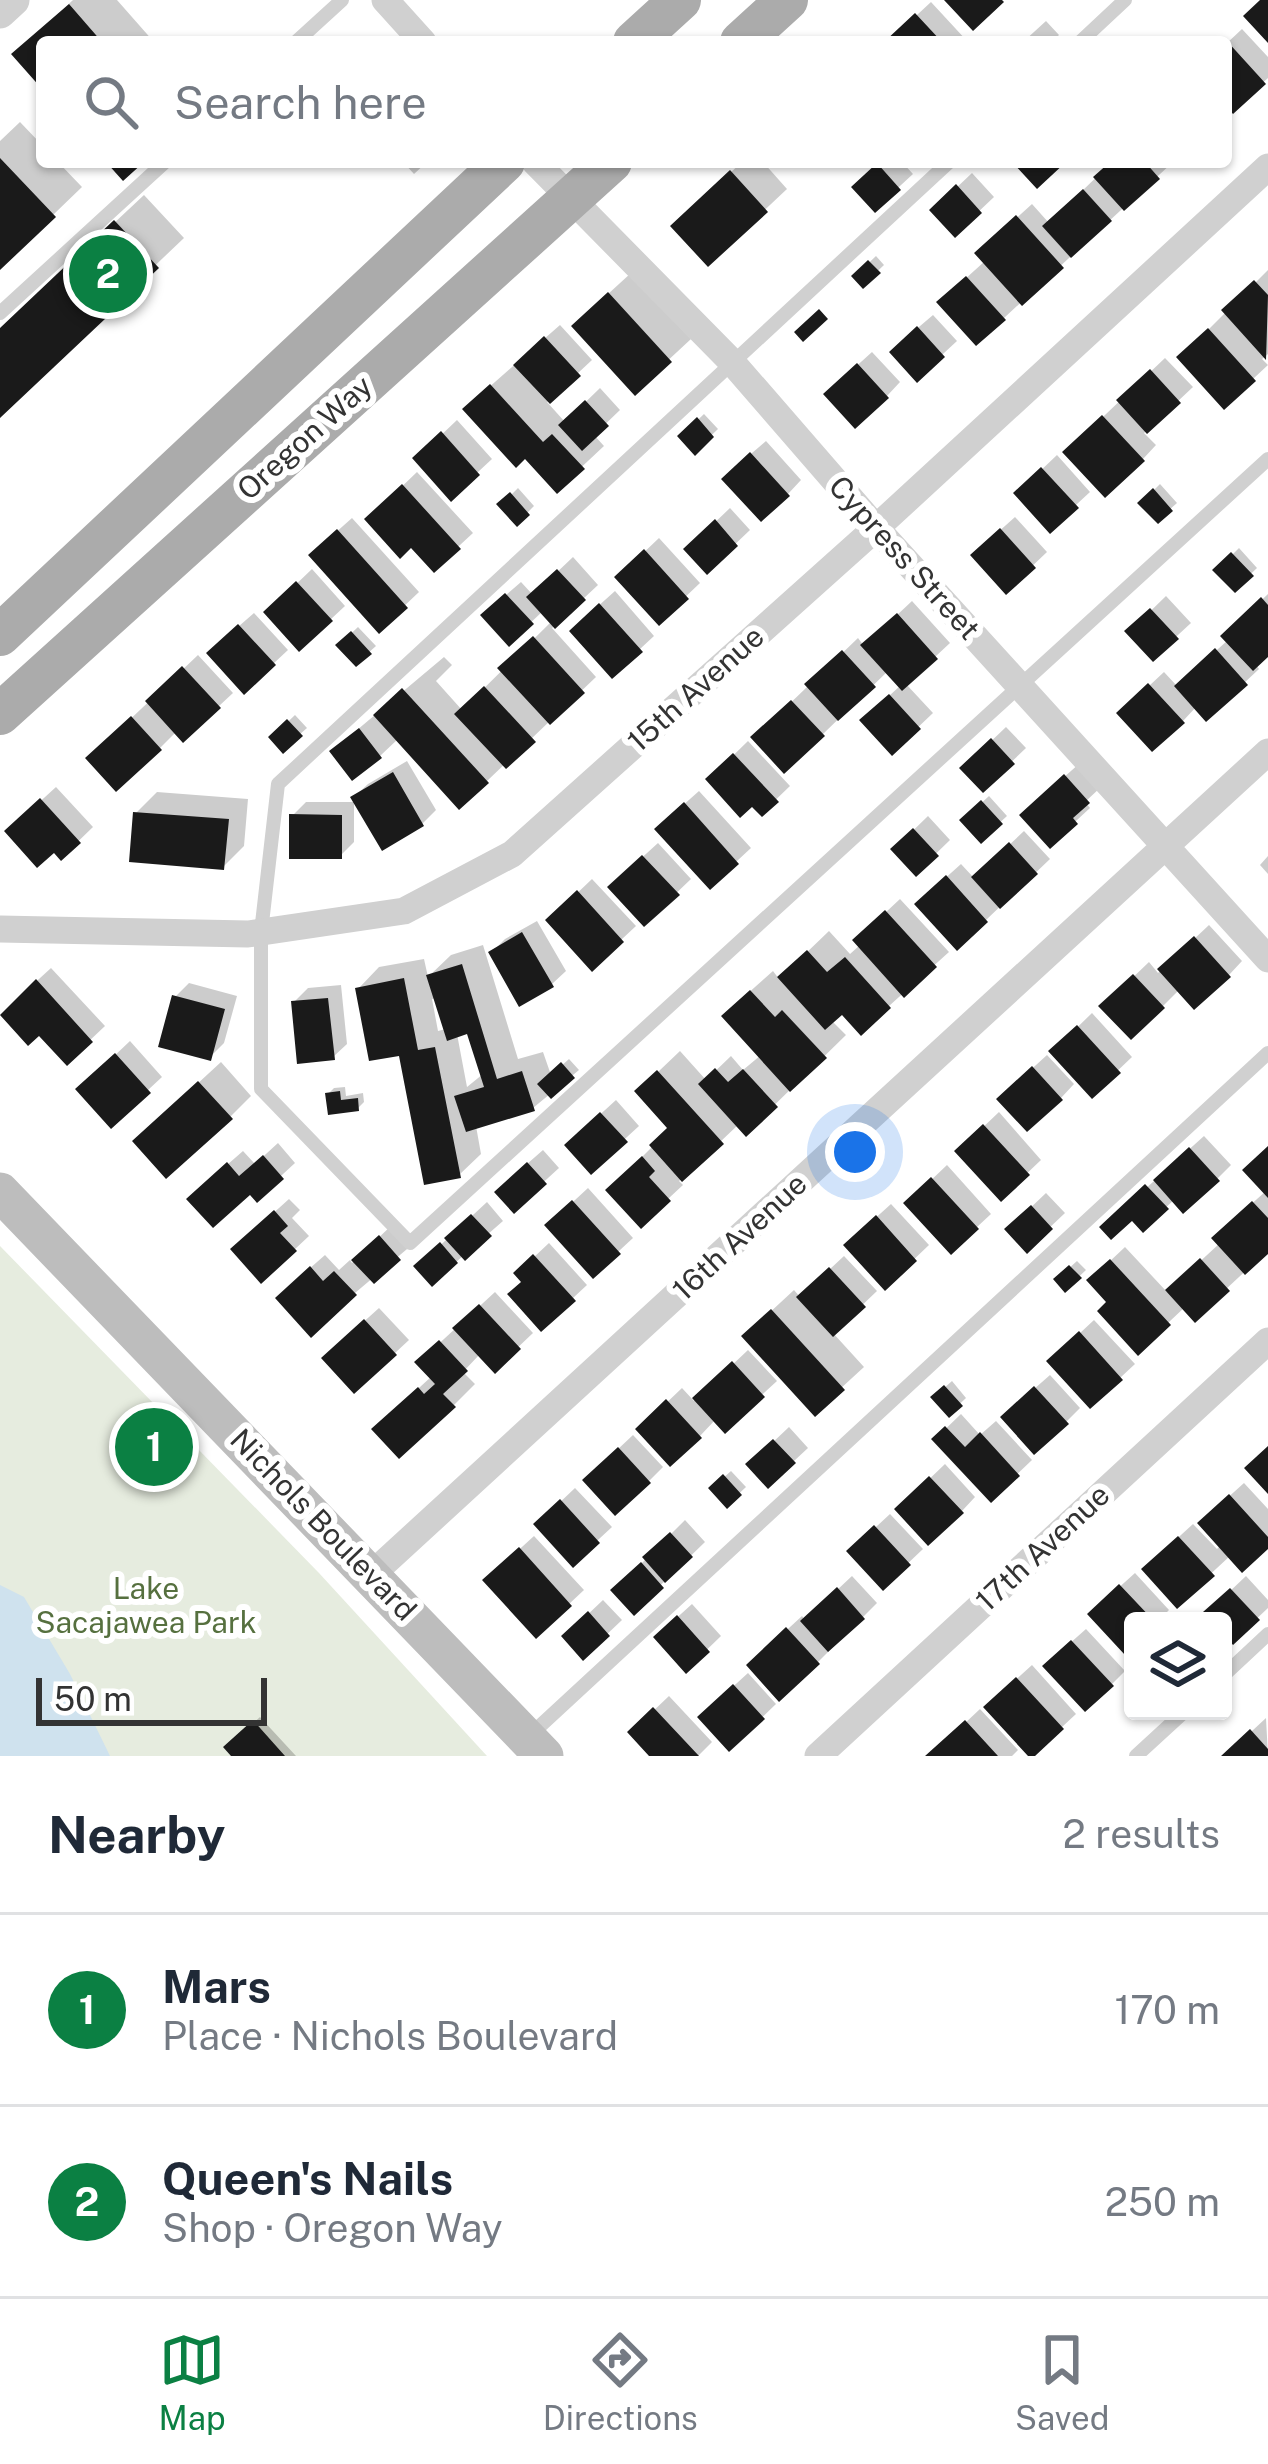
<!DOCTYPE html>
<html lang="en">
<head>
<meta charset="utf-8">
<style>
  :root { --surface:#fff; --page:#f2f2f3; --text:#1f2937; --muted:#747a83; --line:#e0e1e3; --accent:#0b8043 }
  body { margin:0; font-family:"Public Sans",sans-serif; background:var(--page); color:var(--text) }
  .controls { position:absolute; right:36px; bottom:36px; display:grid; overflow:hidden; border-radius:12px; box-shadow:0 3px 9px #0004 }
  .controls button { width:108px; height:108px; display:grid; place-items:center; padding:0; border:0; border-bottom:3px solid var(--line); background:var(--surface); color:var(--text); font:60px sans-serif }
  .scale { position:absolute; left:36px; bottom:30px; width:231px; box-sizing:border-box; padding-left:12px; border:6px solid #333; border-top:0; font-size:33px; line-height:42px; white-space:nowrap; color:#333; -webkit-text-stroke:9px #fff; paint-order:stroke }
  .you { position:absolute; left:855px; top:1152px; width:42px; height:42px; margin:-30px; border:9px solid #fff; border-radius:50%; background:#1a73e8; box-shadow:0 0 0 18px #1a73e833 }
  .badge { display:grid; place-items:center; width:78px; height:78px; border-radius:50%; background:var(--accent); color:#fff; font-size:39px; font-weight:700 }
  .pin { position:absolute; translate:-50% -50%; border:6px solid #fff; box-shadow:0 3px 12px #0006 }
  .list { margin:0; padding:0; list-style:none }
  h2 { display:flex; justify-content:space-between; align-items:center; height:156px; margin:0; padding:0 48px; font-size:51px }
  h2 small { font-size:39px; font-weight:400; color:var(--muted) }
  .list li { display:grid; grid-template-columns:78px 1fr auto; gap:36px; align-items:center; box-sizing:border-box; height:192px; padding:0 48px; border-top:3px solid var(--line) }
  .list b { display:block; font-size:45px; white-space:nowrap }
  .list p { margin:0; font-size:39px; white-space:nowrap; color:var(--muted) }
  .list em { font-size:39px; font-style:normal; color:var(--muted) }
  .icon { flex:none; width:66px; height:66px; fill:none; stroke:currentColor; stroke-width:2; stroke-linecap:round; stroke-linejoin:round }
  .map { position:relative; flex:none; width:1268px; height:1756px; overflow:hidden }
  .search { position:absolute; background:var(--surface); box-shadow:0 3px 9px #0004; left:36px; right:36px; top:36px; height:132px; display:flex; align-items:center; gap:30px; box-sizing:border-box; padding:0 42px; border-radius:12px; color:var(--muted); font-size:45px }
  .sheet { height:540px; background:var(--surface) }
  nav { display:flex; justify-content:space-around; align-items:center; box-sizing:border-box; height:168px; border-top:3px solid var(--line); background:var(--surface); font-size:33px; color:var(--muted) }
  nav a { display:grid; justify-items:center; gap:6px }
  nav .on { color:var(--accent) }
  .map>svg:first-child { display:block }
  .green { fill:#e6ecdf }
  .water { fill:#cfe2ee }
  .shadow { fill:#0003; fill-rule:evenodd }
  .building { fill:#1a1a1a }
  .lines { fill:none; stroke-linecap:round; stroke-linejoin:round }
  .service { stroke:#d0d0d0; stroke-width:14 }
  .minor { stroke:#d0d0d0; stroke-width:27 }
  .tertiary { stroke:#d0d0d0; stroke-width:33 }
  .secondary { stroke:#bdbdbd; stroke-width:39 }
  .primary { stroke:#ababab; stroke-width:42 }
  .labels { text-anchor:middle; stroke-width:12; stroke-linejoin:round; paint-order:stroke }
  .street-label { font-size:30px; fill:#333; stroke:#fff }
  .park-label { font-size:30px; fill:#56703f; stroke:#fff }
</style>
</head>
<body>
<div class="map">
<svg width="1268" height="1756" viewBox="0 0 1268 1756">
  <rect width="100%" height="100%" fill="#fff"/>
  <path class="green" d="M0 1246 319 1573 487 1756H0Z"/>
  <path class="water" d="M0 1585 24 1597 70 1674 110 1756H0Z"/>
  <path class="shadow" d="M73 0H117L154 42H42V85L15 54Z
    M931 2 968 42H892L890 40Z
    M1046 21 1059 35 1053 41 1023 42Z
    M1242 29 1268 57V78L1226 116V44Z
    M20 122 42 145V162H58L82 187 0 266V141Z
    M403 162H427L414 174Z
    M742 162H763L787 189 708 263 695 205Z
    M881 162H902L913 174 875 209 855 187Z
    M1112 162 1172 163 1004 318 954 289 985 261 992 240 1032 204 1049 223Z
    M972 173 994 197 955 234 933 210Z
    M144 195 184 238 0 413V330Z
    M876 256 884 265 863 285 855 276Z
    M1268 270V354L1262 359 1268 365 1225 405 1194 344Z
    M631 273 691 339 635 391 596 305Z
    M933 315 957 341 917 378 906 338Z
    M560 325 592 360 547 402 565 422 600 388 620 410 594 435 604 446 557 490 487 389Z
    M872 352 900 382 887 396 841 380Z
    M1165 358 1193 387 1144 433 1156 445 1143 459 1066 452Z
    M704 414 718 429 695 451 681 436Z
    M457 420 492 459 451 497 416 459Z
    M766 441 801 480 788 494 738 465Z
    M1057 455 1090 492 1050 529 1017 493Z
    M417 472 473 533 434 569 411 544 368 519Z
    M1160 484 1177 503 1158 520 1141 503Z
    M518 488 534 506 517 523 501 505Z
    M730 508 750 530 707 571 687 549Z
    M1015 517 1047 552 1006 591 987 542Z
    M352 518 419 592 379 630 325 542Z
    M659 538 700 583 659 622 618 577Z
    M1239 548 1257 568 1235 589 1217 570Z
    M573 557 598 585 552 628 596 677 487 781 398 739 380 756 332 751 444 657 452 665 436 681 462 710 552 621 543 611 509 643 498 602 521 582 533 595Z
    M312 569 345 606 300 648 267 612Z
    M615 591 654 636 612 675 586 617Z
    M1268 594V656L1256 665 1259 669 1207 718 1196 707 1183 721 1120 713 1164 672 1177 686 1228 640 1224 636Z
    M1166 596 1191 623 1153 658 1129 632Z
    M912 601 950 643 906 684 933 713 892 752 877 707 901 685 888 671 823 734 754 738 858 638 864 646Z
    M254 613 288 650 244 691 223 640Z
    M358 627 376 646 357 663 339 645Z
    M198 655 233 693 219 706 177 731 160 748 103 745Z
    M295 715 307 728 283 749 272 737Z
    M1006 727 1026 748 983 789 963 768Z
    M748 741 790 786 762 813 709 779Z
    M407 761 436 810 422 824 354 797 368 784Z
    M1080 763 1101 787 1085 802 1090 808 1050 845 1037 801Z
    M56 787 93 827 62 857 22 818Z
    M699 791 751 848 710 886 672 815Z
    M157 792 248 799 244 846 223 867 136 813Z
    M989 796 1007 816 981 840 963 820Z
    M306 802H354V842L340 856 292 816Z
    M928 816 950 840 916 873 894 849Z
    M1024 831 1050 859 986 920 932 890 961 864 974 878Z
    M658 843 691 879 645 923 625 873Z
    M1268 856V874L1260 865Z
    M592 879 636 926 592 967 549 920Z
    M900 899 949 952 889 1006 842 1011 831 1020 846 1035 746 1133 739 1124 679 1181 683 1185 641 1224 609 1190 671 1128 638 1091 680 1051 706 1080 731 1056 743 1070 761 1055 746 995 773 971 779 979 829 931 850 954 860 945 856 940Z
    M537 921 566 971 552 984 491 953 505 939Z
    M1209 925 1242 961 1229 975 1180 989 1163 1006H1103L1149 962 1158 973Z
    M483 945 518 1059 543 1052 551 1075 569 1059 579 1070 533 1108 476 1126 481 1154 459 1175 401 1052 358 989 379 967 424 959 428 977 451 955ZM436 998 446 1029 438 1031 432 999ZM469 1030 483 1074 467 1087 457 1034Z
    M51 968 105 1026 67 1062 16 1000Z
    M189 983 237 996 224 1043 210 1057 175 997Z
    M341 985 347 1044 333 1057 294 1002 308 988Z
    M1092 1013 1132 1057 1092 1095 1053 1051Z
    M130 1041 162 1077 148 1090 93 1076Z
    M1047 1055 1074 1084 1061 1098 1014 1085Z
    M221 1062 251 1096 230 1117 157 1121Z
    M345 1087 346 1096 363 1093 364 1102 358 1108 328 1094 334 1088Z
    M616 1100 639 1126 591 1170 582 1131Z
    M999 1112 1041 1160 1001 1198 958 1151Z
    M1204 1136 1231 1165 1217 1179 1174 1200 1143 1228 1132 1216 1103 1227Z
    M278 1143 295 1163 257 1198 251 1191 204 1185 243 1151 255 1164Z
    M1268 1148V1250L1195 1318 1185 1307 1138 1351 1110 1301 1090 1280 1125 1247 1167 1292 1220 1243 1229 1224 1266 1191Z
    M543 1150 559 1168 514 1209 511 1178Z
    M947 1165 991 1214 977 1227 907 1203Z
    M588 1188 633 1238 593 1275 562 1212Z
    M1046 1193 1065 1213 1027 1249 1008 1229Z
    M289 1199 300 1210 292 1218 309 1236 262 1280 248 1236Z
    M487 1202 503 1221 432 1283 418 1266Z
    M891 1204 929 1245 885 1287 861 1231Z
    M394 1223 413 1244 355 1293 292 1284 325 1255 339 1270 350 1260 352 1263Z
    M549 1243 587 1285 573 1298 524 1281 517 1273Z
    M844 1256 877 1291 833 1333 864 1367 815 1412 767 1315 794 1290 800 1297Z
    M1077 1261 1086 1270 1066 1289 1057 1279Z
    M495 1292 533 1333 495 1369 480 1354 463 1372 475 1384 454 1405 396 1409 432 1376 419 1362Z
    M379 1308 409 1340 395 1353 339 1344Z
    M1094 1320 1135 1364 1091 1405 1050 1361Z
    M748 1350 777 1381 725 1429 716 1419 700 1436 639 1429 682 1388 694 1401Z
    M1050 1375 1080 1408 1066 1422 1017 1404Z
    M952 1381 966 1398 949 1414 934 1397Z
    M961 1414 980 1435 996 1421 1032 1460 991 1499 935 1439Z
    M789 1427 808 1448 794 1461 750 1464Z
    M633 1435 663 1467 649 1481 600 1466Z
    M945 1464 975 1497 962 1511 898 1509Z
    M731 1471 746 1487 727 1505 712 1488Z
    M1244 1483 1268 1509V1545L1230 1556 1177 1605 1158 1556 1193 1524 1217 1549 1221 1545 1214 1510Z
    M575 1488 612 1527 573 1563 537 1524Z
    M890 1514 923 1549 883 1587 850 1551Z
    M685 1520 705 1542 634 1611 615 1590Z
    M534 1536 584 1590 536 1635 500 1567Z
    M1135 1573 1169 1610 1158 1621H1133V1644L1105 1600Z
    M852 1576 877 1603 818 1662 764 1651 802 1616 805 1620Z
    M1246 1576 1268 1600V1608L1234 1640 1223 1629V1621H1216L1208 1612Z
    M603 1600 622 1620 583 1657 565 1636Z
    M692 1604 721 1636 687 1669 671 1623Z
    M1086 1629 1125 1671 1112 1684 1060 1652Z
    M1032 1665 1076 1714 1062 1727 1001 1693Z
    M748 1673 776 1704 730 1748 715 1703Z
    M669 1696 712 1742 698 1756H653L631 1732Z
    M980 1709 1018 1750 1012 1756H930Z
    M260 1717 296 1756H235L227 1747Z
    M1266 1718 1268 1756H1225Z"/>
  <path class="building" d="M944 0H1002L1004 2 973 31Z
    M1260 0H1268V43L1243 16Z
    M69 4 102 42H42V89L11 54Z
    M915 13 942 42H884Z
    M1226 40 1266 84 1233 114 1226 106Z
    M0 158 56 217 0 270Z
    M106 162H144L123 181Z
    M1012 162H1066L1037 189Z
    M1110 162H1145L1160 179 1124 211 1093 177Z
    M877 163 901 190 875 213 851 187Z
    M730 170 768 212 708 267 670 226Z
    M956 184 982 213 955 238 929 210Z
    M1083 189 1112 221 1071 258 1042 226Z
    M1016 215 1064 268 1022 306 974 253Z
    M114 220 159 268 0 418V328Z
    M868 260 881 273 863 289 851 276Z
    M966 276 1006 320 976 346 936 302Z
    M1254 280 1268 295 1266 360 1221 310Z
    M608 292 672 362 635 396 571 326Z
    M819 309 828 319 803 342 794 332Z
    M917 326 945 357 917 383 889 352Z
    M1208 328 1256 381 1224 410 1176 357Z
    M544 336 581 376 550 404 513 365Z
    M857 363 889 398 855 429 823 394Z
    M1150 369 1181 403 1147 434 1116 400Z
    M490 384 543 442 552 434 585 469 557 494 525 459 516 468 462 409Z
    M585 400 609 426 582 451 558 425Z
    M1102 415 1145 461 1105 498 1062 452Z
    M697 417 714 437 695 456 677 436Z
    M441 431 480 475 451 502 412 458Z
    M750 452 790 496 761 522 721 479Z
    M1041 467 1079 508 1050 534 1013 493Z
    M402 484 461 549 434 573 411 548 400 559 364 519Z
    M1153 488 1173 511 1158 524 1137 503Z
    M510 492 530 515 517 527 496 504Z
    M715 519 738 546 707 575 683 549Z
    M1000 528 1036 568 1006 595 970 555Z
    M337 529 408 608 379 634 308 555Z
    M644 549 689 599 659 626 614 577Z
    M1231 552 1254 576 1235 593 1212 570Z
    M557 569 586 600 555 629 526 597Z
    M296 581 333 621 299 652 263 612Z
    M505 593 534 624 509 647 480 615Z
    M1261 597 1268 605V657L1253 671 1220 636Z
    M599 603 643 652 612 679 569 631Z
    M1150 608 1179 639 1153 662 1124 631Z
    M897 613 938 659 902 691 860 645Z
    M238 624 276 665 244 695 206 653Z
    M351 631 372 654 356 667 335 645Z
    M533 636 585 693 550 725 497 668Z
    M1215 648 1248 685 1206 722 1174 686Z
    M842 650 876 687 838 721 804 684Z
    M182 666 221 708 183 743 145 701Z
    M1148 683 1185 723 1152 752 1116 713Z
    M484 686 536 742 506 769 454 714Z
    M402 688 489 783 459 810 373 715Z
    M889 694 921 729 892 756 859 720Z
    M791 700 825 736 784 774 750 737Z
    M131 716 162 750 116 792 85 758Z
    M287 719 303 736 283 754 268 737Z
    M359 728 382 758 352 781 329 751Z
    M991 738 1015 764 983 793 959 768Z
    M733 753 779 802 762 817 752 807 740 818 705 779Z
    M393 772 424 826 382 851 350 797Z
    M1064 774 1090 803 1073 818 1078 824 1050 849 1019 815Z
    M40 798 81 843 61 861 54 853 37 868 4 831Z
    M981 800 1003 824 981 844 959 820Z
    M684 802 739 864 710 890 654 829Z
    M133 812 229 819 224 870 129 862Z
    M289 814 342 815V859H289Z
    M913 828 939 856 916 877 890 849Z
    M1009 842 1038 874 1000 909 971 877Z
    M642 855 680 895 644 927 607 887Z
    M946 875 988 922 957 951 914 904Z
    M577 890 624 942 592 972 545 920Z
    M885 910 937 967 904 998 852 940Z
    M522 932 554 987 519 1007 488 952Z
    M1194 936 1231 977 1194 1010 1157 969Z
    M807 950 827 972 845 957 891 1008 861 1036 842 1015 825 1030 777 977Z
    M462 964 497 1079 522 1071 535 1111 466 1132 454 1096 484 1087 467 1034 447 1041 426 975Z
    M1133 974 1165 1008 1131 1040 1098 1006Z
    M404 978 418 1050 435 1047 461 1178 424 1185 399 1056 369 1061 355 988Z
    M36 979 93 1042 67 1066 39 1036 28 1046 0 1015Z
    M750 990 775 1017 782 1010 827 1058 790 1092 721 1016Z
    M172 995 225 1009 211 1061 158 1047Z
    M328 998 335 1060 297 1064 291 1001Z
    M1077 1025 1121 1073 1092 1099 1048 1051Z
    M115 1053 151 1093 111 1129 75 1089Z
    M561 1062 575 1078 551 1099 537 1084Z
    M1032 1066 1063 1100 1027 1132 996 1099Z
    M715 1068 728 1082 743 1069 778 1107 746 1137 698 1084Z
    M657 1070 724 1144 682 1182 649 1145 667 1128 634 1091Z
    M198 1081 233 1119 166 1179 132 1141Z
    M340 1091 341 1100 358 1098 359 1111 328 1115 325 1093Z
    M600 1112 628 1142 591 1175 564 1145Z
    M983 1124 1030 1175 1001 1202 954 1151Z
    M1268 1146V1198L1242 1170Z
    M1189 1147 1220 1181 1183 1214 1153 1180Z
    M263 1155 284 1179 257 1203 250 1195 213 1228 186 1199 227 1162 239 1176Z
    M642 1156 655 1171 649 1177 671 1201 641 1229 605 1190Z
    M527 1162 547 1184 514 1214 494 1192Z
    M931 1177 979 1229 951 1255 903 1203Z
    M1145 1184 1169 1209 1143 1233 1132 1221 1111 1240 1099 1227Z
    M572 1200 621 1254 593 1279 544 1225Z
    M1252 1201 1268 1218V1254L1245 1275 1211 1238Z
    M1031 1205 1053 1229 1027 1254 1004 1229Z
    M274 1210 288 1226 280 1233 297 1251 261 1284 230 1249Z
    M471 1214 492 1236 465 1261 444 1238Z
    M876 1215 917 1261 885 1291 843 1245Z
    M379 1235 401 1260 374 1284 351 1260Z
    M440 1242 458 1263 432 1287 413 1266Z
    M533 1254 576 1301 541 1332 507 1294 521 1282 513 1273Z
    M1200 1258 1230 1291 1195 1323 1165 1290Z
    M1110 1259 1171 1325 1138 1356 1097 1311 1106 1302 1086 1280Z
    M1069 1265 1082 1278 1065 1293 1053 1279Z
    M310 1266 323 1281 334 1271 357 1295 311 1338 275 1298Z
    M829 1267 866 1307 833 1337 796 1297Z
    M479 1304 521 1349 495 1374 452 1328Z
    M771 1309 845 1390 815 1417 741 1336Z
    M364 1319 397 1355 354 1394 321 1358Z
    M1079 1331 1123 1380 1090 1409 1046 1361Z
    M439 1340 468 1371 443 1394 456 1407 399 1459 371 1429 418 1387 424 1394 435 1384 414 1362Z
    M732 1361 765 1397 725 1434 692 1398Z
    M944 1385 963 1406 949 1418 930 1397Z
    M1034 1386 1069 1424 1034 1455 1000 1417Z
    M666 1399 702 1438 670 1467 635 1429Z
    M945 1426 965 1447 980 1432 1020 1476 991 1503 931 1439Z
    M773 1439 796 1463 768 1489 745 1464Z
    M1268 1446V1494L1244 1468Z
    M618 1447 651 1483 615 1516 582 1480Z
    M723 1474 742 1495 727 1509 708 1488Z
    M929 1476 964 1513 928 1546 894 1509Z
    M1229 1494 1268 1537V1549L1242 1573 1197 1523Z
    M560 1499 600 1543 573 1568 533 1524Z
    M874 1525 911 1565 883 1591 846 1551Z
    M670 1532 693 1557 665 1583 642 1557Z
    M1178 1536 1215 1576 1177 1609 1141 1569Z
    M519 1547 572 1606 536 1639 482 1580Z
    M641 1562 664 1588 634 1616 610 1590Z
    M1119 1584 1154 1621H1133V1648L1125 1655 1087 1614Z
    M837 1587 865 1619 828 1652 800 1621Z
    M1230 1588 1260 1620 1233 1645 1223 1633V1621H1212L1203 1612Z
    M588 1611 610 1636 583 1661 561 1636Z
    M677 1615 710 1652 686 1674 653 1637Z
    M786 1627 820 1664 779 1702 746 1665Z
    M1071 1640 1114 1686 1085 1712 1042 1666Z
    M1016 1677 1064 1729 1035 1756H1028L983 1707Z
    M733 1684 765 1719 729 1752 697 1717Z
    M653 1707 699 1756H649L627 1732Z
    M253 1720 285 1756H231L223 1747Z
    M965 1720 998 1756H925Z
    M1250 1729 1268 1749V1756H1221Z"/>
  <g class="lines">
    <path class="service" d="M296 42 342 0
      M1080 42 1125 0
      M949 162 278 784 261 932V1089L410 1243 1268 459
      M0 313 165 162
      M1223 1676 1268 1634
      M527 1738 1268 1053
      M1136 1756 1185 1711"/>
    <path class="minor" d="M385 0 423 42
      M535 162 731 361 876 528 1268 959
      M0 929 248 934 404 911 512 854 876 528 1268 167
      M371 1575 1268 752
      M818 1756 1268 1341"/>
    <path class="tertiary" d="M0 12 13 0"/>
    <path class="secondary" d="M0 1192 544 1756"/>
    <path class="primary" d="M634 42 680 0
      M741 42 787 0
      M0 635 504 162
      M0 714 611 162"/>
  </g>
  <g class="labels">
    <g class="street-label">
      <text transform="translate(305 438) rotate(-42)" y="10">Oregon Way</text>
      <text transform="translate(904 558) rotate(48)" y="10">Cypress Street</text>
      <text transform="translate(696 689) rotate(-42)" y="10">15th Avenue</text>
      <text transform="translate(740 1237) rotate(-43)" y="10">16th Avenue</text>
      <text transform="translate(323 1525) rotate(46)" y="10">Nichols Boulevard</text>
      <text transform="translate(1043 1548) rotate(-43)" y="10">17th Avenue</text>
    </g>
    <g class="park-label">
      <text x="146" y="1599">Lake<tspan x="146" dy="34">Sacajawea Park</tspan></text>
    </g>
  </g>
</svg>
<div class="controls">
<button><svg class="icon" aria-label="layers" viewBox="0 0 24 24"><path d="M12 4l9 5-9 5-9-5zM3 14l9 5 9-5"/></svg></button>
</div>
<div class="scale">50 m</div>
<div class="you"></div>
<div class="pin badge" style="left:154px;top:1447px">1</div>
<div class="pin badge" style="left:108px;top:274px">2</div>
<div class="search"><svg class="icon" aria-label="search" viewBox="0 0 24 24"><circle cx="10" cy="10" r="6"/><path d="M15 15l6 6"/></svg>Search here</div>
</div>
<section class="sheet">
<h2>Nearby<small>2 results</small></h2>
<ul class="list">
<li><span class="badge">1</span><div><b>Mars</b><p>Place · Nichols Boulevard</p></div><em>170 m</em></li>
<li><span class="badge">2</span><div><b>Queen's Nails</b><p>Shop · Oregon Way</p></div><em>250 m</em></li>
</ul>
</section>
<nav>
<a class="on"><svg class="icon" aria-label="map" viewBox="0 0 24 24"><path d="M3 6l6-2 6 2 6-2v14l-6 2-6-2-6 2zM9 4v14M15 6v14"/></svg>Map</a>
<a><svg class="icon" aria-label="directions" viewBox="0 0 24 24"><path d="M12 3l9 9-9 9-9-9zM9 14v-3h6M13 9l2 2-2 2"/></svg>Directions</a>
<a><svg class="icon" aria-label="saved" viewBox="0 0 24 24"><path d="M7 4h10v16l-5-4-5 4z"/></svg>Saved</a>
</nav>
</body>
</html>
